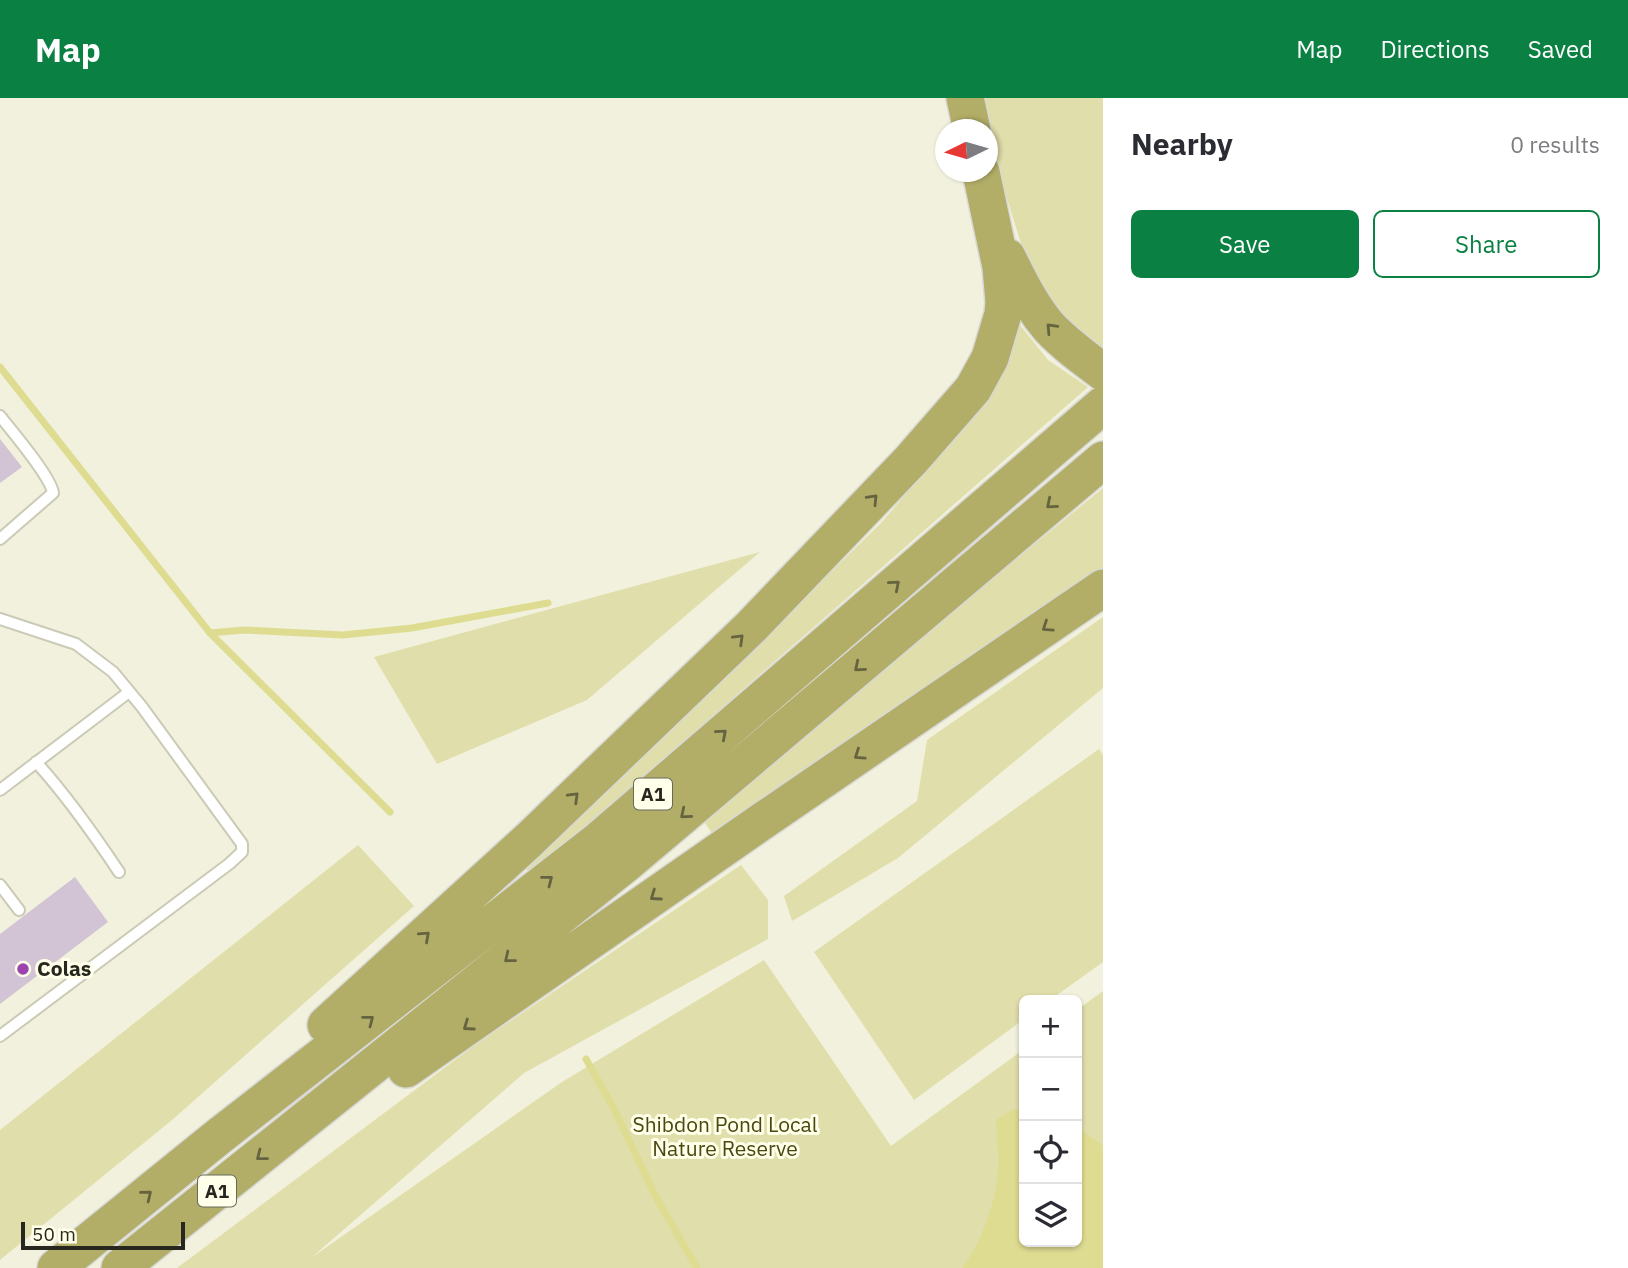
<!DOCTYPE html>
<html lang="en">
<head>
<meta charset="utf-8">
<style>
  :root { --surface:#fff; --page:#f2f2f3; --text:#2b2b33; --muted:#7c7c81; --line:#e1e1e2; --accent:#0b8043 }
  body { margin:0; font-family:"IBM Plex Sans",sans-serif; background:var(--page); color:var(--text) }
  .controls { position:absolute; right:21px; bottom:21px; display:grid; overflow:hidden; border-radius:10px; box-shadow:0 2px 5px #0004 }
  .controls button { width:63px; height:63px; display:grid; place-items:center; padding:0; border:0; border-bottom:2px solid var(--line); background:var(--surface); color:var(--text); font:35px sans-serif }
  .compass { position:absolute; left:935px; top:21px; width:63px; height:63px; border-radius:50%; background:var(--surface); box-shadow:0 2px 5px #0004; rotate:265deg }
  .scale { position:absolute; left:21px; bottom:18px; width:164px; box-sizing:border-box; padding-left:7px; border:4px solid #27271f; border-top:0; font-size:19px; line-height:24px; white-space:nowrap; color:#27271f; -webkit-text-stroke:5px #ffffea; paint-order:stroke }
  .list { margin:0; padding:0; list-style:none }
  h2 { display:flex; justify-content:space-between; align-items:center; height:91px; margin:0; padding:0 28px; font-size:30px }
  h2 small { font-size:23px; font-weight:400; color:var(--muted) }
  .actions { display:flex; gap:14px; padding:21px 28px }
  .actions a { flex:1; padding:16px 0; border:2px solid var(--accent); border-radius:10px; text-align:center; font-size:24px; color:var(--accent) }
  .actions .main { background:var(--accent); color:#fff }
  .icon { flex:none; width:38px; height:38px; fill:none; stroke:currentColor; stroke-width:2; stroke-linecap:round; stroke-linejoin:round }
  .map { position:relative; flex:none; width:1103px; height:1170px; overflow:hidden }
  header { display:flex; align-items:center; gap:42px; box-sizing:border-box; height:98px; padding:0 35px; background:var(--accent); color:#fff }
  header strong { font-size:33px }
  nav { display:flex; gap:38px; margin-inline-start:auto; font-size:24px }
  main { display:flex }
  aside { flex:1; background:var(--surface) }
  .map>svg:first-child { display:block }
  .green { fill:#e0deaa }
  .water { fill:#dedc91 }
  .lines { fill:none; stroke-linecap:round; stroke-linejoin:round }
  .stream { stroke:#dedc91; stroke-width:7 }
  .building { fill:#d2c4d4 }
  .service-casing { stroke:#cacab6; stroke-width:14 }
  .trunk-casing { stroke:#d8d8d7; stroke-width:40 }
  .service { stroke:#fff; stroke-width:10 }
  .trunk { stroke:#b2ae68; stroke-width:37 }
  .oneway { stroke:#666440 }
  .poi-dot { fill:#9c43ae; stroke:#ffffea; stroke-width:2.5 }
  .labels { text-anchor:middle; stroke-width:6; stroke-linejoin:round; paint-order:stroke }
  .shield { fill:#ffffea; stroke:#68685c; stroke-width:2 }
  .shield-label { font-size:19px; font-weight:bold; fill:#27271f }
  .poi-label { font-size:21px; font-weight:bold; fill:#27271f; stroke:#ffffea; text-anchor:start }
  .park-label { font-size:21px; fill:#4b480f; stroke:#ffffea }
</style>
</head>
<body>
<header>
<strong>Map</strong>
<nav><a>Map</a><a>Directions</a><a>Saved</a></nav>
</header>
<main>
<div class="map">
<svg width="1103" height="1170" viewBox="0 0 1103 1170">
  <rect width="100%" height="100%" fill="#f2f1dd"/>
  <path class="green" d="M981 0H1103V259L1035 190 1000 78Z
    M1012 217 1048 262 1088 289 531 777 524 768 741 562 882 424 987 300Z
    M1103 390V474L715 740 701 719Z
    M760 454 587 602 437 666 374 559Z
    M1103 519V590L898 760 792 823 784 798 917 703 927 642Z
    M1099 651 1103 657V864L1050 902H1024V921L914 1002 814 854Z
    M358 747 414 808 172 1022 0 1162V1032Z
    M741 767 768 802V841L524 975 311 1160 562 984 764 862 891 1048 1024 951V1144H1077V912L1103 893V1170H177L475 947Z"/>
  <path class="water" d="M1014 1011 1024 1015V1144H1077V1032L1084 1034 1103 1048V1170H962C979 1149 993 1111 997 1083 1000 1065 997 1041 996 1022Z"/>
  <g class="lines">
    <path class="stream" d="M0 269 210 535 390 714
      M210 535 244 532 343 537 412 530 548 505
      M586 961 614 1011 657 1101 697 1170"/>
  </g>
  <path class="building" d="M0 341 22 369 0 385Z
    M75 779 108 824 0 906V836Z"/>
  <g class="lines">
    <defs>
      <path id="service" d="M0 318C12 333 51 379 53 395L0 441
        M0 521 76 546 113 574 142 609 242 746V754L229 766 0 938
        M36 664C67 698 93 735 119 774
        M0 692 129 594
        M0 787 19 812"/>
      <path id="trunk" d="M965 0 972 32
        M1007 159C1019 183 1031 208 1049 229 1065 246 1084 260 1103 274
        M326 927 529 742 751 529 911 362 973 291 990 260 1003 216 1004 204 1001 169 981 74
        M406 971 761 724 1103 490
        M56 1170 218 1039 599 742 1103 307
        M120 1170 628 764 1103 362"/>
    </defs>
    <use href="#service" class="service-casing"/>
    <use href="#trunk" class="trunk-casing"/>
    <use href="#service" class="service"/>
    <use href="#trunk" class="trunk"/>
  </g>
  <defs><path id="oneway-chevron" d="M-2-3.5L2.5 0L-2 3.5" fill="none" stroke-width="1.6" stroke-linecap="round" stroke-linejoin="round" transform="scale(1.75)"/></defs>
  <g class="oneway">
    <use href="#oneway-chevron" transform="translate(1051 230) rotate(-133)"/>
    <use href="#oneway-chevron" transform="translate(873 401) rotate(-46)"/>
    <use href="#oneway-chevron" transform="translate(1051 406) rotate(140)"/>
    <use href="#oneway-chevron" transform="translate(895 487) rotate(-41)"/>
    <use href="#oneway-chevron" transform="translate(1047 529) rotate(146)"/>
    <use href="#oneway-chevron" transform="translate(739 541) rotate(-44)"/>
    <use href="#oneway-chevron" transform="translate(859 569) rotate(140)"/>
    <use href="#oneway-chevron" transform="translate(722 636) rotate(-41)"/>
    <use href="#oneway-chevron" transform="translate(859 657) rotate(146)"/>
    <use href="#oneway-chevron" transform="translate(574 699) rotate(-44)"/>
    <use href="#oneway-chevron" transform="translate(685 716) rotate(140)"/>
    <use href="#oneway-chevron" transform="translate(548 782) rotate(-38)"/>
    <use href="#oneway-chevron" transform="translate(655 798) rotate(145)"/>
    <use href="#oneway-chevron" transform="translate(425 838) rotate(-42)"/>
    <use href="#oneway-chevron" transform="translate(509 860) rotate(141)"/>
    <use href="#oneway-chevron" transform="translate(369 922) rotate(-38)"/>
    <use href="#oneway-chevron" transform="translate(468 928) rotate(145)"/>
    <use href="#oneway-chevron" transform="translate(261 1058) rotate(142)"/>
    <use href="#oneway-chevron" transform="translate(147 1097) rotate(-39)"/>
  </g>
  <circle class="poi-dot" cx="23" cy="871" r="7"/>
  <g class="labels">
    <g class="shield">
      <rect x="634" y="680.5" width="38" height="31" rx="5"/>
      <rect x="198" y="1077.5" width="38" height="31" rx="5"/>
    </g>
    <g class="shield-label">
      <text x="653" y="703">A1</text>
      <text x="217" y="1100">A1</text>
    </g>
    <g class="poi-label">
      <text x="37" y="878">Colas</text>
    </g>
    <g class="park-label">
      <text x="725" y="1034">Shibdon Pond Local<tspan x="725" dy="24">Nature Reserve</tspan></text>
    </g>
  </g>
</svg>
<div class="controls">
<button>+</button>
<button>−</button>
<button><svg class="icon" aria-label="locate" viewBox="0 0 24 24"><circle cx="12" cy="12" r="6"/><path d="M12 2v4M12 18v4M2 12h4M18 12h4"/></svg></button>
<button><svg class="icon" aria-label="layers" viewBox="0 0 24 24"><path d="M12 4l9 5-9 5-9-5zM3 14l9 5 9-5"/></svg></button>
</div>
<svg class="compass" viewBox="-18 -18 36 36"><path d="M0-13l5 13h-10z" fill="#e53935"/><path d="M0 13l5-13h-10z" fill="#7c7c81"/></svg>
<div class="scale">50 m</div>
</div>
<aside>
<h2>Nearby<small>0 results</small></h2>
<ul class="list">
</ul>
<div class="actions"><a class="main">Save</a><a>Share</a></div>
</aside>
</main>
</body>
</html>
